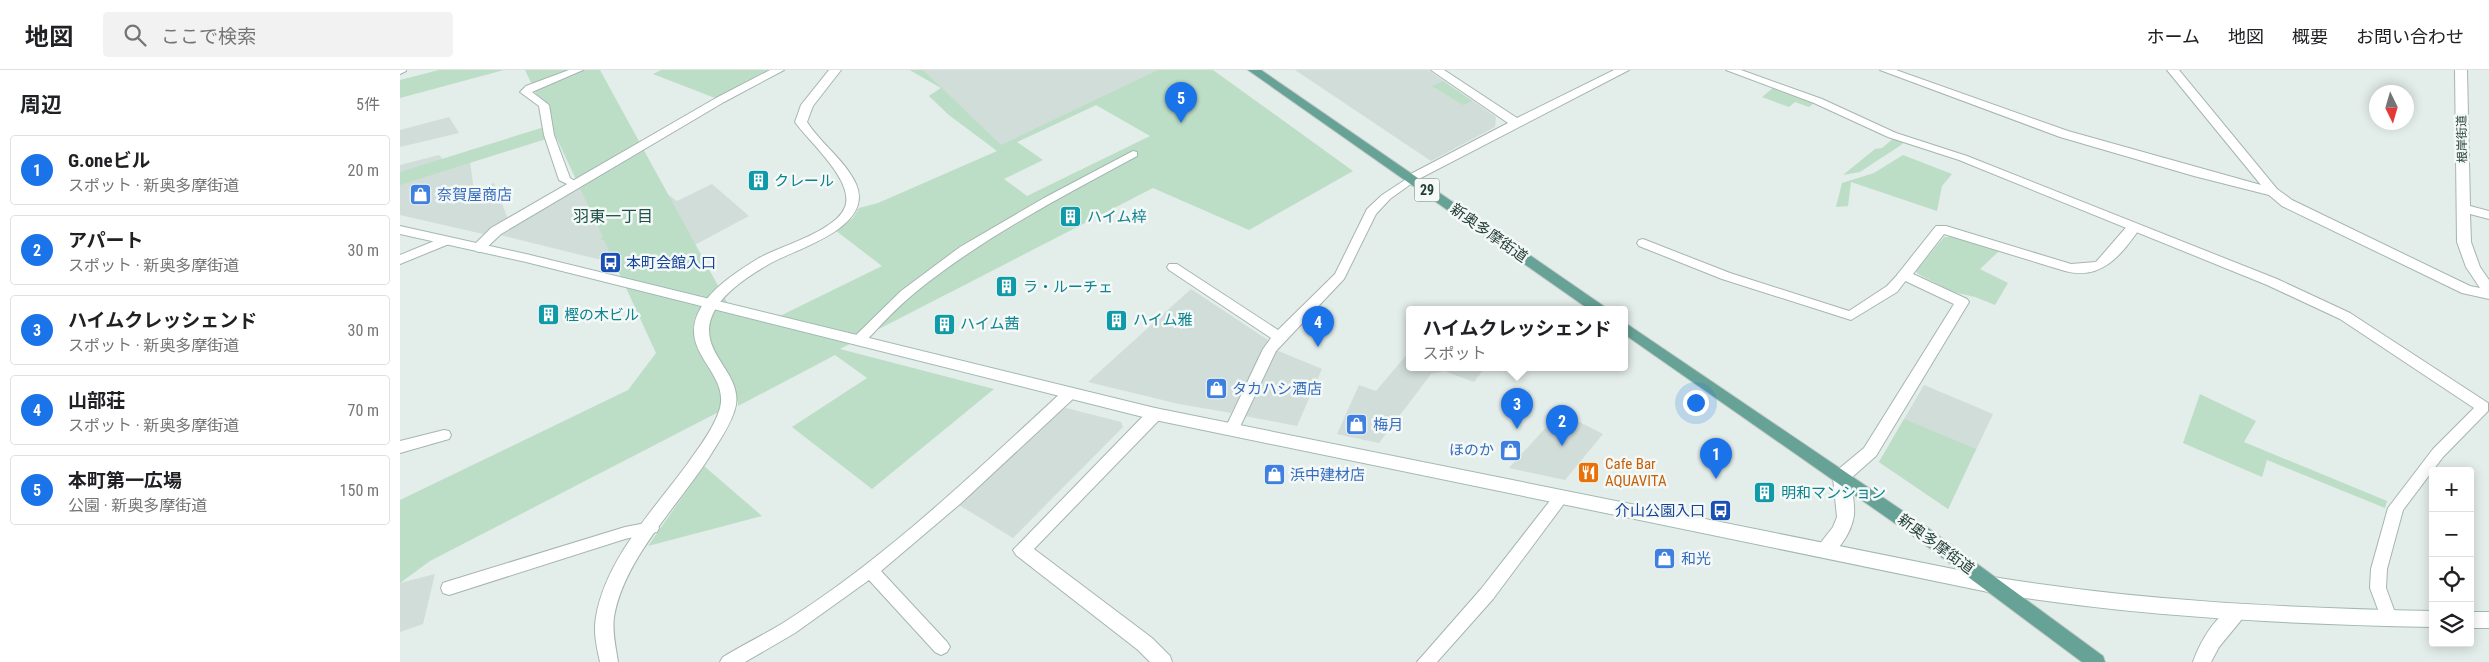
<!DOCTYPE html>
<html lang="ja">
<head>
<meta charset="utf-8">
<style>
  :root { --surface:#fff; --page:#f2f2f2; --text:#202124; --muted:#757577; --line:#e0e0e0; --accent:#1a73e8 }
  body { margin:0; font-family:"Roboto Condensed","Noto Sans JP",sans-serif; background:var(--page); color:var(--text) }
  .controls { position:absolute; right:15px; bottom:15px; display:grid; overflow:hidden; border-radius:5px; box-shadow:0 2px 12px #0003 }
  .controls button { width:45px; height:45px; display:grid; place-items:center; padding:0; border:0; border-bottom:1px solid var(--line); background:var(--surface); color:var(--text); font:25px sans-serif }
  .compass { position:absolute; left:1969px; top:15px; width:45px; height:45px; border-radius:50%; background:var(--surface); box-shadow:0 2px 12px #0003; rotate:175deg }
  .you { position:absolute; left:1295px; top:332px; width:18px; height:18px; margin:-12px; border:4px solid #fff; border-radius:50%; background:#1a73e8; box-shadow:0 0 0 8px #1a73e833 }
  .badge { display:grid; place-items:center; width:32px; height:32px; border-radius:50%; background:var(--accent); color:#fff; font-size:16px; font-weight:700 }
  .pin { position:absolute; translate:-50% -41px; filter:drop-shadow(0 1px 2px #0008) }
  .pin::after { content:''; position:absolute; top:26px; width:18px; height:15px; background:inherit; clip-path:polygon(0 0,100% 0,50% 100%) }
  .popup { position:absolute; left:1006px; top:236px; width:222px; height:65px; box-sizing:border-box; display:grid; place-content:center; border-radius:5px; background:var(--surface); filter:drop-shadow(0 1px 4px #0005); font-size:16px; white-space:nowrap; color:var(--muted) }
  .popup b { font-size:19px; color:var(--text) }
  .popup::after { content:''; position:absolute; left:50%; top:100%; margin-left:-10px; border:10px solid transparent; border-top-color:var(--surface) }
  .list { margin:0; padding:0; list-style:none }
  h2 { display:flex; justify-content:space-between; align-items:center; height:65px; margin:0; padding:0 20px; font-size:21px }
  h2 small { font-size:16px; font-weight:400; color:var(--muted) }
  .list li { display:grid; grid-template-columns:32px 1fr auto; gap:15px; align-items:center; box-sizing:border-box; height:70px; margin:0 10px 10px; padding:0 10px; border:1px solid var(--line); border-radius:5px }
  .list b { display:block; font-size:19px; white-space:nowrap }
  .list p { margin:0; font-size:16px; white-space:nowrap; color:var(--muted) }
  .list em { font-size:16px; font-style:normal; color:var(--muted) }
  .icon { flex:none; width:28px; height:28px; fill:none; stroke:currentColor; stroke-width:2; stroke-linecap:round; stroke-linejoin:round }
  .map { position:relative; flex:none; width:2089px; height:592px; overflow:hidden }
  header { display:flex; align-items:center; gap:30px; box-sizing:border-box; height:70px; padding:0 25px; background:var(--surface); border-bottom:1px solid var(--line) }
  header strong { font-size:24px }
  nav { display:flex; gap:28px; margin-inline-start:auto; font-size:18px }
  .search { width:350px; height:45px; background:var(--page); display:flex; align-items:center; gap:12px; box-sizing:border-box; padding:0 18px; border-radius:5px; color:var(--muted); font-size:19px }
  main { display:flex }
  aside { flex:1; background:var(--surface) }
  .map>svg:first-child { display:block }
  .built { fill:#d1ddd8 }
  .green { fill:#bcdec7; fill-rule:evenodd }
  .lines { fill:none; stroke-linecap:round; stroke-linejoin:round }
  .lane-casing { stroke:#a6b5b0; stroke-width:2 }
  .street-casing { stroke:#a6b5b0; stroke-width:2 }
  .secondary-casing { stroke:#a1b9b2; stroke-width:2 }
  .primary-casing { stroke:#c1c9c7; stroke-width:2 }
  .lane { fill:#fff; fill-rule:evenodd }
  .street { fill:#fff; fill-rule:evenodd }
  .secondary { fill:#fff; fill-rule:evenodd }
  .primary { fill:#67a297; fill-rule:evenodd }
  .labels { text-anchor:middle; stroke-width:5; stroke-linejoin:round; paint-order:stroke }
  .far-street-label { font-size:12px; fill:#233e38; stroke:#f4f9f7 }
  .shield { fill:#f4f9f7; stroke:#627671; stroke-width:1 }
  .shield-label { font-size:14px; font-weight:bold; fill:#233e38 }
  .culture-label { font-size:15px; fill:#0d838f; stroke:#f4f9f7; text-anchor:start }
  .shop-label { font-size:15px; fill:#366cbe; stroke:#f4f9f7; text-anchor:start }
  .street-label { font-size:15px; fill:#233e38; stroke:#f4f9f7 }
  .transit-label { font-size:15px; fill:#164399; stroke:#f4f9f7; text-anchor:start }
  .food-label { font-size:15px; fill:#c56008; stroke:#f4f9f7; text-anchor:start }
  .neighbourhood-label { font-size:16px; fill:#1e5147; stroke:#f4f9f7 }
</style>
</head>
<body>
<header>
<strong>地図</strong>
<div class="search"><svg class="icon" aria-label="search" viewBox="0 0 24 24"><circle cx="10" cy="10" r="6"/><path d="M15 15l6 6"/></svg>ここで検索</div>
<nav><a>ホーム</a><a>地図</a><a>概要</a><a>お問い合わせ</a></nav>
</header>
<main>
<aside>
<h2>周辺<small>5件</small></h2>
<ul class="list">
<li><span class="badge">1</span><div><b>G.oneビル</b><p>スポット · 新奥多摩街道</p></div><em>20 m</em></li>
<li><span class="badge">2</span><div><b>アパート</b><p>スポット · 新奥多摩街道</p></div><em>30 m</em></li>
<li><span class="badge">3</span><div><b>ハイムクレッシェンド</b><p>スポット · 新奥多摩街道</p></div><em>30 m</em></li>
<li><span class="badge">4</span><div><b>山部荘</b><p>スポット · 新奥多摩街道</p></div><em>70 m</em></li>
<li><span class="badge">5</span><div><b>本町第一広場</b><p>公園 · 新奥多摩街道</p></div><em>150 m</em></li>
</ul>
</aside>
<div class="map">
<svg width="2089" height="592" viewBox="0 0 2089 592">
  <rect width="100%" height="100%" fill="#e3ede9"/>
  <path class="built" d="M510 0H771L598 81 549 45 529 26 541 18Z
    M895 0H1028L1096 47 1095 57 1031 91Z
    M49 47 59 63 0 77V60Z
    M39 85 49 96 70 92 74 120 94 113 108 149 83 164 0 145V95Z
    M223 92 277 131 312 114 349 146 246 201 100 165Z
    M791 219 868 270 831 343 779 334 688 312Z
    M876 280 922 299 897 356 845 346Z
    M1009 282 1010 298H1085L1074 312 1044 301 1031 304 979 373 937 364 959 315 976 321Z
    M1524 315 1593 344 1548 439 1479 392Z
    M666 338 721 352 723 357 613 468 559 435 659 342Z
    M1160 342 1203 364 1165 410 1109 398Z
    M35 504 23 554 0 562V513Z"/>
  <path class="green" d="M39 0H104L0 28V10Z
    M125 0H200L333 243 382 245 482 196 435 160 453 148 459 138 478 133 597 81 549 45 529 26 541 18 510 0H523L601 75 758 0H813L953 101 849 160 753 118 440 279 594 319 472 419 392 357 467 308 435 285 338 336V332L30 491 0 513V430L228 320 256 283 204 170H199L203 167 157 69H146L0 115V102L141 58 149 51ZM696 35 750 66 627 126 604 109 643 90 617 72Z
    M261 0H368L315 28 253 4Z
    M1043 11 1072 31 1063 35 1032 16Z
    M1374 17 1414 33 1409 37 1395 32 1389 37 1362 27Z
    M1494 68 1503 73 1501 75 1460 102 1443 105 1475 79 1482 78Z
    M1503 85 1552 104 1542 116 1537 141 1451 112 1448 136 1436 137 1442 113 1474 103Z
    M1544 167H1552L1599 181 1580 199 1608 213 1595 235 1575 227 1553 222 1518 204 1516 201Z
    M1800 324 1856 351 1844 372 1987 431 1985 438 1867 390 1862 407 1783 373Z
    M1504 349 1576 379 1548 439 1479 392Z
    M304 396 362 446 248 476Z"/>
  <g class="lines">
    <defs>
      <path id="lane" d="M169 0H183L132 22 149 35 154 65 170 108 181 115 175 118 159 110 144 65 139 36 120 22 126 16Z
        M1326 0H1341L1422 29 1496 63 1567 86 1877 209 1950 243 2088 333V341L2043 387 2003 440 1987 499 1986 518 1997 548 1995 553 1989 555 1983 553 1970 518 1971 499 1988 438 2033 379 2074 338 1940 249 1867 215 1559 90 1488 67 1414 33Z
        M733 81 737 82V86C661 127 584 167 517 221 497 237 480 256 463 274H453L451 271 453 268 501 221 560 177 644 128Z
        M1011 106 1017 109 1015 111 990 129 976 144 944 209 876 281 837 363H827L825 359 863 279 871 268 769 200 767 197 769 194H777L878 260 935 204 967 139 982 125Z
        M1243 169 1330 203 1449 241 1487 216 1500 202 1504 201 1510 205 1497 222 1451 250 1322 209 1239 176 1237 173 1239 170Z
        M669 319 674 320 676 324 674 328 560 434 481 501 547 572 550 577 547 582 541 585 535 582 469 510 395 563 345 592H320L323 587C343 575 363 565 383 553 486 488 575 402 664 320Z
        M44 360 49 361 51 365 49 369 0 383V371Z
        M1161 421 1166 423 1169 427 1166 431 1093 529 1037 592H1017L1081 519 1156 423Z
        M251 452 257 454 259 458 257 462 225 469 49 525 43 523 41 518 43 513 49 511 225 457Z"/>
      <path id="street" d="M0 0H6V1L0 4Z
        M370 0H384L324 32 101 164 83 181 78 182 71 178 91 158 316 28Z
        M429 0H441L413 36 407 52C421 74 445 90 456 114 475 157 398 178 371 193 353 203 327 220 316 238 290 281 346 301 335 339 330 356 319 371 310 386 279 435 224 488 214 547 212 562 216 578 218 592H200C197 578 193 562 196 547 206 488 254 440 288 393 300 376 314 358 320 338 330 299 269 279 306 230 319 213 341 199 359 188 381 176 436 161 445 137 455 111 409 72 395 52L401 35Z
        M1031 0H1044L1117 48 1214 0H1229L1011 113 1005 109 1007 106 1108 53Z
        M1480 0H1496L1668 61 1861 115 1767 0H1779L1877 119 1892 130 2070 216 2080 218 2066 197 2057 172 2055 0H2067L2070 136 2089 141V149L2070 144 2071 172 2080 197 2089 210V229L2062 223 1882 136 1869 125 1794 106 1660 67Z
        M1734 153 1741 157C1721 185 1702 211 1665 201L1544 164 1513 204 1567 229 1569 232 1476 386 1450 409C1452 421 1455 433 1454 445 1452 461 1436 491 1418 485L1415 480 1433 457 1437 447 1433 407 1435 402 1464 378 1554 234 1499 208 1497 205 1536 156H1546L1671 194 1696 192 1729 154Z
        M44 167 51 171 49 174 0 194V185Z
        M755 338 761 340 763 344 761 348 634 479 752 568 770 586 772 592H750L738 580 616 485 613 480 749 340Z
        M1838 535 1844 537 1847 543 1819 577 1811 592H1793C1800 572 1816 543 1838 535Z"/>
      <path id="secondary" d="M0 156 126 184 755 338 1593 507C1739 531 1885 538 2033 541V557C1885 554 1739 547 1593 523L755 350 126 192 0 164Z
        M2070 542H2089V558H2070Z"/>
      <path id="primary" d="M848 0H861L1205 237 1207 240H1190Z
        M1224 252 1528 458 1703 586 1705 592H1682L1516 468 1224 264Z"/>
    </defs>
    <use href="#lane" class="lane-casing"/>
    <use href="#street" class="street-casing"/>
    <use href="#secondary" class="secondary-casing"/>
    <use href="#primary" class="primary-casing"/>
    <use href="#lane" class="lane"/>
    <use href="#street" class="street"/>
    <use href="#secondary" class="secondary"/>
    <use href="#primary" class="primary"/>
  </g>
  <defs>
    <symbol id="building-square" viewBox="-11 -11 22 22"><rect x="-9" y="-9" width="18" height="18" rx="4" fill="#0f9aa8" stroke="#f4f9f7"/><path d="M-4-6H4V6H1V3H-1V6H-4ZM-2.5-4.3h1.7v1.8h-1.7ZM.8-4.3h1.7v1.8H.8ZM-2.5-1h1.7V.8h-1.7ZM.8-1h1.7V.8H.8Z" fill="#fff"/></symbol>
    <symbol id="shop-square" viewBox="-11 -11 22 22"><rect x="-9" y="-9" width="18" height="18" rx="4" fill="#3f7fe0" stroke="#f4f9f7"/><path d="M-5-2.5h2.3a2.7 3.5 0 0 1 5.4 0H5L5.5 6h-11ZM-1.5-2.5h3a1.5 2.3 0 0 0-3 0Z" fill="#fff"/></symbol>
    <symbol id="bus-square" viewBox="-11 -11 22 22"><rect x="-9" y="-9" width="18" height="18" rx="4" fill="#1a4fb4" stroke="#f4f9f7"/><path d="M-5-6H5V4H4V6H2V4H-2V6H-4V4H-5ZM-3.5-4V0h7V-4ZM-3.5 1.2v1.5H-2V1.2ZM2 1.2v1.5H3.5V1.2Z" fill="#fff"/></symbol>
    <symbol id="restaurant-square" viewBox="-11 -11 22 22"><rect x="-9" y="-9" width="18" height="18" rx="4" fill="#e8710a" stroke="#f4f9f7"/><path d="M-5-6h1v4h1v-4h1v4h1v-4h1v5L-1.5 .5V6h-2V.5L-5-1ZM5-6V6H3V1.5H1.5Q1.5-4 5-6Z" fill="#fff"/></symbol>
  </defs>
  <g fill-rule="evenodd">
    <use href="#building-square" x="346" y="98" width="25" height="25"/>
    <use href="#shop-square" x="8" y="112" width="25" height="25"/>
    <use href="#building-square" x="658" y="134" width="25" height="25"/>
    <use href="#bus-square" x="198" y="180" width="25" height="25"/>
    <use href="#building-square" x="594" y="204" width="25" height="25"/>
    <use href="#building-square" x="136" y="232" width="25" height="25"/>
    <use href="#building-square" x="704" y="238" width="25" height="25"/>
    <use href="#building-square" x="532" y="242" width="25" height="25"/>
    <use href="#shop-square" x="804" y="306" width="25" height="25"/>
    <use href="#shop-square" x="944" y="342" width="25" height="25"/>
    <use href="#shop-square" x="1098" y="368" width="25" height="25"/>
    <use href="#restaurant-square" x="1176" y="390" width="25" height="25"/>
    <use href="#shop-square" x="862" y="392" width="25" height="25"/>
    <use href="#building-square" x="1352" y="410" width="25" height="25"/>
    <use href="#bus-square" x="1308" y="428" width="25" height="25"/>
    <use href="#shop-square" x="1252" y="476" width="25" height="25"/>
  </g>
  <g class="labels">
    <g class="far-street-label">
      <text transform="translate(2062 69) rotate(-91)" y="4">根岸街道</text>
    </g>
    <rect class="shield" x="1014.5" y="108.5" width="25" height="23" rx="4"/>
    <g class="shield-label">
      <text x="1027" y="125">29</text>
    </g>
    <g class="culture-label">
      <text x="374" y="116">クレール</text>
      <text x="687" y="152">ハイム梓</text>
      <text x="623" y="222">ラ・ルーチェ</text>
      <text x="164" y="250">樫の木ビル</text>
      <text x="733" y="255">ハイム雅</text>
      <text x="560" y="259">ハイム茜</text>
      <text x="1381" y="428">明和マンション</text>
    </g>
    <g class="shop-label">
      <text x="37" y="130">奈賀屋商店</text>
      <text x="832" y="324">タカハシ酒店</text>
      <text x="973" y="360">梅月</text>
      <text x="1094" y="385" text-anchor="end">ほのか</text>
      <text x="890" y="410">浜中建材店</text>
      <text x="1281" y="494">和光</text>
    </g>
    <g class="street-label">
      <text transform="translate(1089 163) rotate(35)" y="5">新奥多摩街道</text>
      <text transform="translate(1536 474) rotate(36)" y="5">新奥多摩街道</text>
    </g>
    <g class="transit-label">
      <text x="226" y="198">本町会館入口</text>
      <text x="1305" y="446" text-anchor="end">介山公園入口</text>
    </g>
    <g class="food-label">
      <text x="1205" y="399">Cafe Bar<tspan x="1205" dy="17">AQUAVITA</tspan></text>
    </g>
    <g class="neighbourhood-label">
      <text x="213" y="152">羽東一丁目</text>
    </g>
  </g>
</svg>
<div class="controls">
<button>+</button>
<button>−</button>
<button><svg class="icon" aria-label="locate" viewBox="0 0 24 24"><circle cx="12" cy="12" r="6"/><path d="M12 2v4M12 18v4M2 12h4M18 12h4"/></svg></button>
<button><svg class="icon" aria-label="layers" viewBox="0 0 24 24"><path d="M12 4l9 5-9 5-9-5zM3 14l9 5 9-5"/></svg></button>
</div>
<svg class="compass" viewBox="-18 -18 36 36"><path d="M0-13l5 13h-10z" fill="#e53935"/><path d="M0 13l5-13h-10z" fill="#757577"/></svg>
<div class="you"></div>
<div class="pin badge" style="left:1316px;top:409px">1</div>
<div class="pin badge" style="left:1162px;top:376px">2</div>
<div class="pin badge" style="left:1117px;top:359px">3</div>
<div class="popup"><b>ハイムクレッシェンド</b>スポット</div>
<div class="pin badge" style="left:918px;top:277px">4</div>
<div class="pin badge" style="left:781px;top:53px">5</div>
</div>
</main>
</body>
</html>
